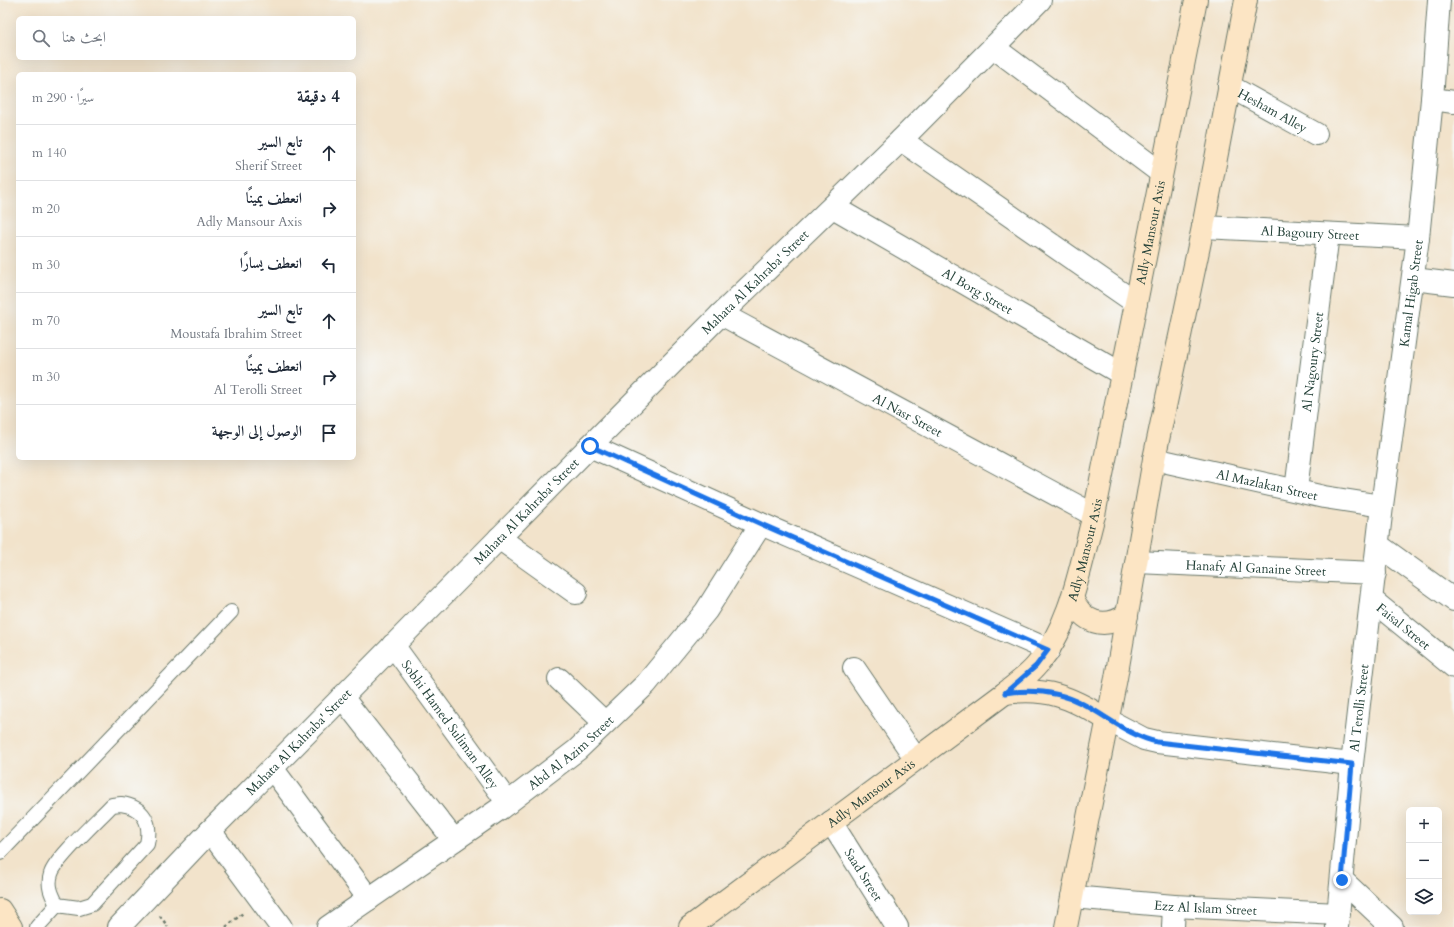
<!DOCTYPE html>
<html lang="ar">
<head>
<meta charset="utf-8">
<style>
  :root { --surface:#fff; --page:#f6f6f7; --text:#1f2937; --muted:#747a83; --line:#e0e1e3 }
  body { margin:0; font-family:Cardo,Amiri,serif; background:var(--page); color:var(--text); direction:rtl }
  .controls { position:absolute; right:12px; bottom:12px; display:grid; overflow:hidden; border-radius:6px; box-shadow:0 4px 16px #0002 }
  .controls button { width:36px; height:36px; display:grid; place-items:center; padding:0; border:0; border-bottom:1px solid var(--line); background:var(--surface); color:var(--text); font:20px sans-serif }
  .stop { position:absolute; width:12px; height:12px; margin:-9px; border:3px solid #1a73e8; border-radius:50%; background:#fff }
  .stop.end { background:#1a73e8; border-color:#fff; box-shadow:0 1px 4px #0008 }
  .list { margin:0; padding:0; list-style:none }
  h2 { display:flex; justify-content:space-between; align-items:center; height:52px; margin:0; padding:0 16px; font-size:17px }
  h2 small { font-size:13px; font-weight:400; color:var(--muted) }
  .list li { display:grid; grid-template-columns:26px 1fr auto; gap:12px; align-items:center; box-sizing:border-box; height:56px; padding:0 16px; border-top:1px solid var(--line) }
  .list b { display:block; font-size:15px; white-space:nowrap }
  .list p { margin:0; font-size:13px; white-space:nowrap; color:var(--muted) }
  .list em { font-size:13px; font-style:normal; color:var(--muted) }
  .icon { flex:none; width:22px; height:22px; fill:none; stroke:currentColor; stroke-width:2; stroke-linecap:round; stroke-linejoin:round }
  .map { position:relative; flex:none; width:1454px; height:927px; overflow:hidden; direction:ltr }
  .search { position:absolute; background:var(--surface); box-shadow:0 4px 16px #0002; left:16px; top:16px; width:340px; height:44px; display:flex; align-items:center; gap:10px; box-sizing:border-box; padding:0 14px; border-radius:6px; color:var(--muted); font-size:15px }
  .panel { position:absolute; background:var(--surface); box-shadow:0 4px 16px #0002; left:16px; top:72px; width:340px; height:388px; border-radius:6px; direction:rtl }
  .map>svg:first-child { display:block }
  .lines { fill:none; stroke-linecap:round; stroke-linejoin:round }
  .lane-casing { stroke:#697769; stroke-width:16 }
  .street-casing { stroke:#697769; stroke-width:24 }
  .secondary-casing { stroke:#697769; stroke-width:24 }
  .path { stroke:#697769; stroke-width:2.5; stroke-dasharray:3 3; stroke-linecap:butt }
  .lane { stroke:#fff; stroke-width:14 }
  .street { stroke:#fff; stroke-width:22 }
  .secondary { stroke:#fce5c4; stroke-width:22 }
  .route { stroke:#1a73e8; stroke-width:5 }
  .labels { text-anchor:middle; stroke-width:3; stroke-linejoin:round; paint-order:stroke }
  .street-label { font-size:13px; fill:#1f3d34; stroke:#f6f6f2 }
</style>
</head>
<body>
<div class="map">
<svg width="1454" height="927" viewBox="0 0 1454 927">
  <rect width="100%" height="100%" fill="#f6f6f2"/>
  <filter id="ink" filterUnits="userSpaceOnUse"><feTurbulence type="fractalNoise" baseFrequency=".025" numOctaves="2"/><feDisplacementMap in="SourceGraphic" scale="8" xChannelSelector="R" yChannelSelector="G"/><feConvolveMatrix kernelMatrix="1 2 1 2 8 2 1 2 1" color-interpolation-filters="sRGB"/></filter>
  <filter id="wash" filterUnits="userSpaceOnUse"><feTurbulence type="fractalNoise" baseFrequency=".012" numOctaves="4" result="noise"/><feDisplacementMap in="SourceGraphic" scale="16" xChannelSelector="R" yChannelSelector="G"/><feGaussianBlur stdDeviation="0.9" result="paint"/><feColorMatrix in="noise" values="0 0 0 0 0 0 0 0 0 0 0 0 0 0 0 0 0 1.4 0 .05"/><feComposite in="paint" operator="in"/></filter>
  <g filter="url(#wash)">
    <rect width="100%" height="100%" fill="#f2e3cb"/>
  </g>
  <g filter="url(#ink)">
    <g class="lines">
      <defs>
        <path id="lane" d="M121 804C143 807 152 822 147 844L92 904 79 908 57 905C52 895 47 886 51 874 55 859 99 819 112 805Z
          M0 853 231 612
          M37 927 57 905"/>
        <g id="street">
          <path d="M993 47 1161 173"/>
          <path id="s1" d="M1229 86 1316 134"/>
          <path d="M1432 99 1454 102"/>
          <path d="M901 140 1136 303"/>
          <path id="s2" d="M833 207 1122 374"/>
          <path id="s3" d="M1203 227 1418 238"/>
          <path d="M1413 279 1454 284"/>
          <path id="s4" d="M721 314 1094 515"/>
          <path d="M590 446 761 524 1049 650"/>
          <path id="s5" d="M1154 459 1324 497 1382 506"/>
          <path id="s6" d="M1296 490 1328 234"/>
          <path d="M499 538 576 593"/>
          <path d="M1378 545 1454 600"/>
          <path id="s7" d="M1137 562 1375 573"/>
          <path id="s8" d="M1372 600 1454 667"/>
          <path id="s9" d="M393 645 508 803"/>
          <path d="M854 668 916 759"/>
          <path d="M559 679 605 723"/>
          <path d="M342 697 454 840"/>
          <path d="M1106 719 1144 739 1157 742 1352 764"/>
          <path d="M272 768 369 899"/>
          <path id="s10" d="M831 822 897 927"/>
          <path d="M210 831 281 927"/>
          <path d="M1342 880 1392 927"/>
          <path id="s11" d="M1072 897 1174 906 1339 914"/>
          <path id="s12" d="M119 927 210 831 590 446 721 314 901 140 1040 0"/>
          <path id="s13" d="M328 927 501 808 577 750 646 684 706 611 761 524"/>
          <path d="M1173 927 1174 906"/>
          <path id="s14" d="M1337 927 1352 764 1382 506 1418 238 1432 99 1439 0"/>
        </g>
        <g id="secondary">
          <path d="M1072 598C1083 623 1103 630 1127 615"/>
          <path d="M1005 693C1046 687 1071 697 1106 719"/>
          <path d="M0 910 11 927"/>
          <path id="s15" d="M690 927 1005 693C1016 684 1028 676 1037 665 1072 624 1080 566 1094 515L1196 0"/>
          <path d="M1066 927 1116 678 1154 459 1203 227 1246 0"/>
        </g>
      </defs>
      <use href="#lane" class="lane-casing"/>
      <use href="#street" class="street-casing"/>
      <use href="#secondary" class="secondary-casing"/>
      <path class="path" d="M160 916 168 927
        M226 927 243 913"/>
      <use href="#lane" class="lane"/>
      <use href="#street" class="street"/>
      <use href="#secondary" class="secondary"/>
    </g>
  </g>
  <g class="lines" filter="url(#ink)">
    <path class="route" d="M590 446 761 524 1048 650 1036 666 1005 693C1032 689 1058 691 1083 704 1108 717 1129 736 1157 742L1352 764 1342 880"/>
  </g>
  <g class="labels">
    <g class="street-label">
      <text dy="5" stroke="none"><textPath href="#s1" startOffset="50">Hesham Alley</textPath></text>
      <text dy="5" stroke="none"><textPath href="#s15" startOffset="885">Adly Mansour Axis</textPath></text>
      <text dy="5" stroke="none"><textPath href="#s3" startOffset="107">Al Bagoury Street</textPath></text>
      <text dy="5" stroke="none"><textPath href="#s12" startOffset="906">Mahata Al Kahraba' Street</textPath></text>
      <text dy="5" stroke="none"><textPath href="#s2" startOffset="167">Al Borg Street</textPath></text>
      <text dy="5" stroke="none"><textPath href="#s14" startOffset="638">Kamal Higab Street</textPath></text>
      <text dy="5" stroke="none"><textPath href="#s6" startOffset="129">Al Nagoury Street</textPath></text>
      <text dy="5" stroke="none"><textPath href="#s4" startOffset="212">Al Nasr Street</textPath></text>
      <text dy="5" stroke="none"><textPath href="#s5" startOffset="116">Al Mazlakan Street</textPath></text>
      <text dy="5" stroke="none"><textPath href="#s12" startOffset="582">Mahata Al Kahraba' Street</textPath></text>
      <text dy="5" stroke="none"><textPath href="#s15" startOffset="561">Adly Mansour Axis</textPath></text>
      <text dy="5" stroke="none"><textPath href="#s7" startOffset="119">Hanafy Al Ganaine Street</textPath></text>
      <text dy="5" stroke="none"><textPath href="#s8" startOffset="41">Faisal Street</textPath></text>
      <text dy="5" stroke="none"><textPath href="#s14" startOffset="220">Al Terolli Street</textPath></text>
      <text dy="5" stroke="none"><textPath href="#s9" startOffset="98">Sobhi Hamed Suliman Alley</textPath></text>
      <text dy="5" stroke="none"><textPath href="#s12" startOffset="258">Mahata Al Kahraba' Street</textPath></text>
      <text dy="5" stroke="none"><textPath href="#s13" startOffset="299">Abd Al Azim Street</textPath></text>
      <text dy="5" stroke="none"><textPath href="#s15" startOffset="225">Adly Mansour Axis</textPath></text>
      <text dy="5" stroke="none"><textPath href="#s10" startOffset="62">Saad Street</textPath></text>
      <text dy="5" stroke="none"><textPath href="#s11" startOffset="134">Ezz Al Islam Street</textPath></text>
    </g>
  </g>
</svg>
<div class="controls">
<button>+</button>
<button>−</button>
<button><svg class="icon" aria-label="layers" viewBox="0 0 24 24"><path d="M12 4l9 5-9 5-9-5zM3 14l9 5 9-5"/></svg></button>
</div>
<div class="stop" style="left:590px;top:446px"></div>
<div class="stop end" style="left:1342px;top:880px"></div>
<div class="search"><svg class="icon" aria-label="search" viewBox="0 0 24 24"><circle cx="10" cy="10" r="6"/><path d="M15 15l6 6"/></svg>ابحث هنا</div>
<section class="panel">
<h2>4 دقيقة<small>سيرًا · 290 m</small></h2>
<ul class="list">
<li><svg class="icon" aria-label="ahead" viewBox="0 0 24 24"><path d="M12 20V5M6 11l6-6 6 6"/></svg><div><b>تابع السير</b><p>Sherif Street</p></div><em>140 m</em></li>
<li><svg class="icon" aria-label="right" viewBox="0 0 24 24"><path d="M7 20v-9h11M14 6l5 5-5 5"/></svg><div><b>انعطف يمينًا</b><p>Adly Mansour Axis</p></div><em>20 m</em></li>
<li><svg class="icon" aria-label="left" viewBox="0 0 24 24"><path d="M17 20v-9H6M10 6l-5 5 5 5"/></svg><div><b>انعطف يسارًا</b></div><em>30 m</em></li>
<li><svg class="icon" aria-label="ahead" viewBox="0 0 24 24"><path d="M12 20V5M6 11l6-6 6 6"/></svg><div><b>تابع السير</b><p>Moustafa Ibrahim Street</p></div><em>70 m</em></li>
<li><svg class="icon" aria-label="right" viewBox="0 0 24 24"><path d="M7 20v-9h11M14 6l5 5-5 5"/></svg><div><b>انعطف يمينًا</b><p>Al Terolli Street</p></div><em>30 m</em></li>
<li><svg class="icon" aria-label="arrive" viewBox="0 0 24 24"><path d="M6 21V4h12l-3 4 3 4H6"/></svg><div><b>الوصول إلى الوجهة</b></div></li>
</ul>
</section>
</div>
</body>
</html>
